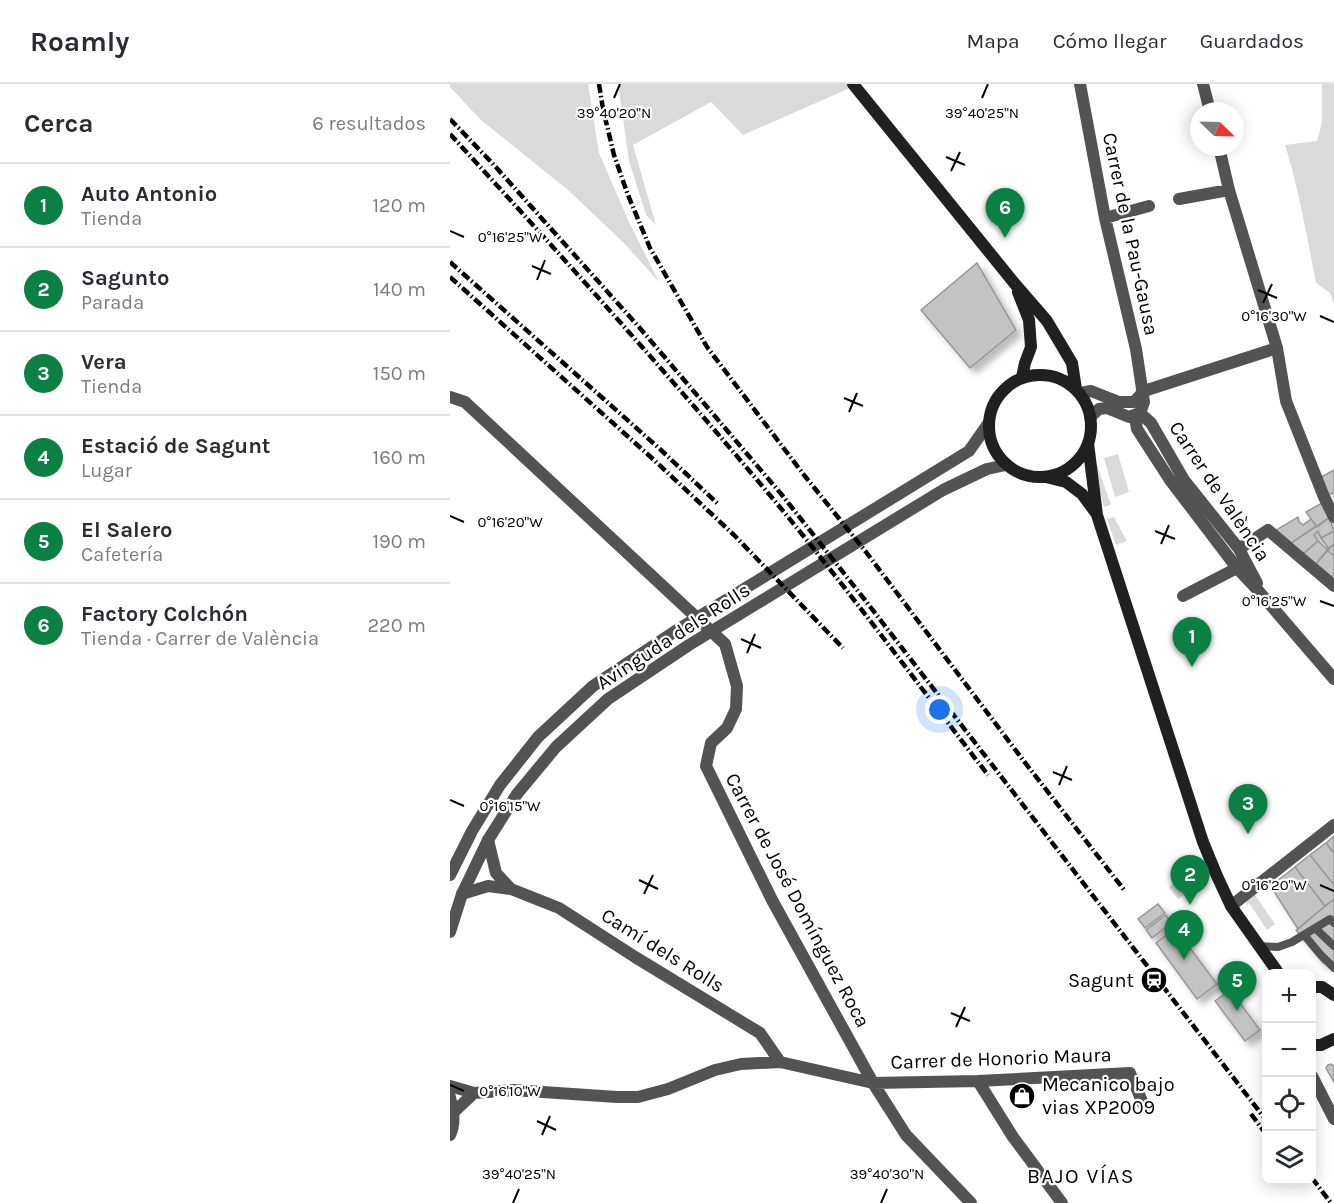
<!DOCTYPE html>
<html lang="es">
<head>
<meta charset="utf-8">
<style>
  :root { --surface:#fff; --page:#f7f7f7; --text:#2b2b33; --muted:#7c7c81; --line:#e1e1e2; --accent:#0b8043 }
  body { margin:0; font-family:Karla,sans-serif; background:var(--page); color:var(--text) }
  .controls { position:absolute; right:18px; bottom:18px; display:grid; overflow:hidden; border-radius:12px; box-shadow:0 3px 15px #0003 }
  .controls button { width:54px; height:54px; display:grid; place-items:center; padding:0; border:0; border-bottom:2px solid var(--line); background:var(--surface); color:var(--text); font:30px sans-serif }
  .compass { position:absolute; left:740px; top:18px; width:54px; height:54px; border-radius:50%; background:var(--surface); box-shadow:0 3px 15px #0003; rotate:113deg }
  .you { position:absolute; left:490px; top:626px; width:21px; height:21px; margin:-15px; border:4px solid #fff; border-radius:50%; background:#1a73e8; box-shadow:0 0 0 9px #1a73e833 }
  .badge { display:grid; place-items:center; width:39px; height:39px; border-radius:50%; background:var(--accent); color:#fff; font-size:20px; font-weight:700 }
  .pin { position:absolute; translate:-50% -50px; filter:drop-shadow(0 2px 3px #0008) }
  .pin::after { content:''; position:absolute; top:32px; width:21px; height:18px; background:inherit; clip-path:polygon(0 0,100% 0,50% 100%) }
  .list { margin:0; padding:0; list-style:none }
  h2 { display:flex; justify-content:space-between; align-items:center; height:78px; margin:0; padding:0 24px; font-size:26px }
  h2 small { font-size:20px; font-weight:400; color:var(--muted) }
  .list li { display:grid; grid-template-columns:39px 1fr auto; gap:18px; align-items:center; box-sizing:border-box; height:84px; padding:0 24px; border-top:2px solid var(--line) }
  .list b { display:block; font-size:22px; white-space:nowrap }
  .list p { margin:0; font-size:20px; white-space:nowrap; color:var(--muted) }
  .list em { font-size:20px; font-style:normal; color:var(--muted) }
  .icon { flex:none; width:33px; height:33px; fill:none; stroke:currentColor; stroke-width:2; stroke-linecap:round; stroke-linejoin:round }
  .map { position:relative; flex:none; width:884px; height:1119px; overflow:hidden }
  header { display:flex; align-items:center; gap:36px; box-sizing:border-box; height:84px; padding:0 30px; background:var(--surface); border-bottom:2px solid var(--line) }
  header strong { font-size:28px }
  nav { display:flex; gap:33px; margin-inline-start:auto; font-size:21px }
  main { display:flex }
  aside { flex:1; background:var(--surface) }
  .map>svg:first-child { display:block }
  .green { fill:#dadada }
  .building { fill:#c3c3c3; stroke:#979797; stroke-width:1.5; filter:url(#shadow) }
  .lines { fill:none; stroke-linecap:round; stroke-linejoin:round }
  .service { stroke:#535353; stroke-width:8 }
  .pedestrian { stroke:#535353; stroke-width:12 }
  .minor { stroke:#535353; stroke-width:12 }
  .tertiary { stroke:#535353; stroke-width:12 }
  .secondary { stroke:#202020; stroke-width:12 }
  .rail { stroke:#000; stroke-width:4.5; stroke-dasharray:9 3 1.5 3; stroke-linecap:butt }
  .ticks { fill:none; stroke:#000; stroke-width:2 }
  .labels { text-anchor:middle; stroke-width:4.5; stroke-linejoin:round; paint-order:stroke }
  .street-label { font-size:20px; fill:#000; stroke:#fff }
  .poi-label { font-size:20px; fill:#000; stroke:#fff; text-anchor:end }
  .neighbourhood-label { font-size:21px; letter-spacing:1.5px; fill:#000; stroke:#fff }
  .ticks-label { font-size:15px; text-anchor:middle; fill:#000; stroke:#fff; stroke-width:4.5; stroke-linejoin:round; paint-order:stroke }
</style>
</head>
<body>
<header>
<strong>Roamly</strong>
<nav><a>Mapa</a><a>Cómo llegar</a><a>Guardados</a></nav>
</header>
<main>
<aside>
<h2>Cerca<small>6 resultados</small></h2>
<ul class="list">
<li><span class="badge">1</span><div><b>Auto Antonio</b><p>Tienda</p></div><em>120 m</em></li>
<li><span class="badge">2</span><div><b>Sagunto</b><p>Parada</p></div><em>140 m</em></li>
<li><span class="badge">3</span><div><b>Vera</b><p>Tienda</p></div><em>150 m</em></li>
<li><span class="badge">4</span><div><b>Estació de Sagunt</b><p>Lugar</p></div><em>160 m</em></li>
<li><span class="badge">5</span><div><b>El Salero</b><p>Cafetería</p></div><em>190 m</em></li>
<li><span class="badge">6</span><div><b>Factory Colchón</b><p>Tienda · Carrer de València</p></div><em>220 m</em></li>
</ul>
</aside>
<div class="map">
<svg width="884" height="1119" viewBox="0 0 884 1119">
  <defs>
    <filter id="shadow"><feDropShadow dx="5.5" dy="5.5" stdDeviation="3" flood-color="#0004"/></filter>
  </defs>
  <rect width="100%" height="100%" fill="#fff"/>
  <path class="green" d="M0 0H138L149 69 178 136 209 198 175 160 118 106 31 36 0 3Z
    M168 0H397L400 4 293 51 261 18 183 61 206 141 196 131 179 77Z
    M872 0H884V220L880 209 866 199C857 153 849 106 835 61L867 57 872 38Z
    M668 370 679 408 665 413 654 374Z
    M645 375 661 421 654 423 646 392Z
    M664 433 677 457 666 461 657 435Z
    M732 793 738 808 728 815 719 803Z
    M805 811 825 840 817 846 799 819 796 822V818Z"/>
  <path class="building" d="M527 179 566 246 520 284 471 226Z
    M884 386V408L879 411 871 393Z
    M872 419 879 434 867 443 856 428Z
    M848 433 849 436 848 437 853 441 861 435 866 442 841 459 826 446Z
    M879 434 884 447 871 454 868 447 864 451 868 457 853 470 841 459Z
    M884 447V460L879 465 871 454Z
    M868 457 878 466 866 480 853 470Z
    M884 460V470L883 471 877 466Z
    M877 466 884 472V490L882 493 866 480Z
    M884 752V769L876 759Z
    M876 759 884 769V801L860 771Z
    M860 771 884 801V815L875 822 845 783Z
    M845 783 875 822 848 845 823 806 822 801Z
    M884 815V880L873 879 846 846Z
    M708 820 715 829 695 844 688 835Z
    M716 831 721 839 702 854 696 846Z
    M725 844 767 900 747 915 706 859Z
    M780 906 810 946 795 957 765 917Z
    M881 980 884 982V998L876 984 878 981Z"/>
  <g class="lines">
    <path class="service" d="M865 844 884 862
      M855 852 870 870 884 884
      M810 862 828 863 842 858 880 835 884 839"/>
    <path class="pedestrian" d="M733 512 787 484"/>
    <path class="minor" d="M630 0 655 134 686 265 694 318 690 329 679 333 657 324 649 325 640 333
      M753 0 760 27
      M769 63 779 106 827 264 836 317 874 413 884 433
      M729 115 779 106
      M655 134 699 122
      M630 309 641 307 669 318H684L694 307 827 264
      M0 313 15 318 275 560 287 602 286 625 277 644 261 659 256 682 322 816 423 999 456 1051 521 1119
      M789 465 818 446 884 502
      M805 503 807 499 789 465 734 396 701 339 690 329 686 339 687 345 720 396 787 484 805 503 884 595
      M38 756 46 789 61 805
      M12 810 38 802 61 805 109 824 185 873 310 949 330 978
      M781 822 884 741
      M862 992 884 1035
      M528 997 563 1053 612 1119
      M0 1002 24 1009 63 1006 167 1013H188L218 1005 265 986 291 980 330 978 423 999 528 997 680 989 694 1022
      M4 1028 24 1009"/>
    <path class="tertiary" d="M0 791 22 747 50 701 88 653 143 602 227 546 519 367 538 340
      M0 848 12 810 38 756 67 710 106 663 158 615 239 561 493 406 537 385 556 381
      M0 1013C3 1026 6 1039 0 1051"/>
    <path class="secondary" d="M403 0 565 200 597 237 622 279 626 305
      M568 208 579 236 581 263 575 279 572 293
      M539 342a51 51 0 1 1 102 0a51 51 0 1 1-102 0Z
      M638 359 647 431 753 758 767 792 781 822 829 890
      M596 393 616 398 632 410 646 429
      M862 903H872L884 911
      M862 961H871L884 955"/>
    <path class="rail" d="M149 0 153 25 164 71 178 111 200 164 257 263 354 391 416 468 573 676 675 807
      M0 35 44 81 189 243 332 411 415 516 816 1036
      M0 50C110 170 219 291 324 416 398 505 467 599 538 691
      M0 178 211 366 268 420
      M0 193 203 375 284 451 393 564
      M801 1030 816 1050
      M862 1094 881 1119"/>
  </g>
  <path class="ticks" d="M164 14 170 0M532 14 538 0M496 73 515 81M501 87 510 68M0 147 14 153M82 182 101 190M87 196 95 176M808 206 827 214M813 219 822 200M870 232 884 238M394 314 413 322M399 328 407 309M0 432 14 438M705 447 725 455M711 460 719 441M870 517 884 522M291 555 311 564M297 569 305 550M603 688 622 696M609 701 617 682M0 716 14 722M189 796 208 805M870 801 884 807M194 810 203 791M501 929 520 937M506 943 515 923M0 1001 14 1007M87 1037 106 1046M92 1051 100 1032M63 1119 69 1105M431 1119 437 1105"/>
  <defs>
    <symbol id="station-disc" viewBox="-11 -11 22 22"><circle r="9.5" fill="#000" stroke="#fff"/><path d="M-3-6H3Q5-6 5-4V2Q5 4 3 4L4.5 6H3L1.5 4h-3L-3 6H-4.5L-3 4Q-5 4-5 2V-4Q-5-6-3-6ZM-3.5-4v3h7v-3ZM-3.5 1v1.5H-2V1ZM2 1v1.5H3.5V1Z" fill="#fff"/></symbol>
    <symbol id="shop-disc" viewBox="-11 -11 22 22"><circle r="9.5" fill="#000" stroke="#fff"/><path d="M-5-2.5h2.3a2.7 3.5 0 0 1 5.4 0H5L5.5 6h-11ZM-1.5-2.5h3a1.5 2.3 0 0 0-3 0Z" fill="#fff"/></symbol>
  </defs>
  <g fill-rule="evenodd">
    <use href="#station-disc" x="689" y="881" width="30" height="30"/>
    <use href="#shop-disc" x="557" y="997" width="30" height="30"/>
  </g>
  <g class="labels">
    <g class="street-label">
      <text transform="translate(681 150) rotate(78)" y="7">Carrer de la Pau-Gausa</text>
      <text transform="translate(770 407) rotate(56)" y="7">Carrer de València</text>
      <text transform="translate(223 552) rotate(-33)" y="7">Avinguda dels Rolls</text>
      <text transform="translate(348 816) rotate(62)" y="7">Carrer de José Domínguez Roca</text>
      <text transform="translate(213 866) rotate(32)" y="7">Camí dels Rolls</text>
      <text transform="translate(551 974) rotate(-2)" y="7">Carrer de Honorio Maura</text>
    </g>
    <g class="poi-label">
      <text x="684" y="903">Sagunt</text>
      <text x="592" y="1007" text-anchor="start">Mecanico bajo<tspan x="592" dy="23">vias XP2009</tspan></text>
    </g>
    <g class="neighbourhood-label">
      <text x="631" y="1099">BAJO VÍAS</text>
    </g>
  </g>
  <g class="ticks-label">
    <text x="164" y="34">39°40'20"N</text>
    <text x="532" y="34">39°40'25"N</text>
    <text x="60" y="158">0°16'25"W</text>
    <text x="824" y="237">0°16'30"W</text>
    <text x="60" y="443">0°16'20"W</text>
    <text x="824" y="522">0°16'25"W</text>
    <text x="60" y="727">0°16'15"W</text>
    <text x="824" y="806">0°16'20"W</text>
    <text x="60" y="1012">0°16'10"W</text>
    <text x="69" y="1095">39°40'25"N</text>
    <text x="437" y="1095">39°40'30"N</text>
  </g>
</svg>
<div class="controls">
<button>+</button>
<button>−</button>
<button><svg class="icon" aria-label="locate" viewBox="0 0 24 24"><circle cx="12" cy="12" r="6"/><path d="M12 2v4M12 18v4M2 12h4M18 12h4"/></svg></button>
<button><svg class="icon" aria-label="layers" viewBox="0 0 24 24"><path d="M12 4l9 5-9 5-9-5zM3 14l9 5 9-5"/></svg></button>
</div>
<svg class="compass" viewBox="-18 -18 36 36"><path d="M0-13l5 13h-10z" fill="#e53935"/><path d="M0 13l5-13h-10z" fill="#7c7c81"/></svg>
<div class="you"></div>
<div class="pin badge" style="left:742px;top:583px">1</div>
<div class="pin badge" style="left:740px;top:821px">2</div>
<div class="pin badge" style="left:798px;top:750px">3</div>
<div class="pin badge" style="left:734px;top:876px">4</div>
<div class="pin badge" style="left:787px;top:927px">5</div>
<div class="pin badge" style="left:555px;top:154px">6</div>
</div>
</main>
</body>
</html>
